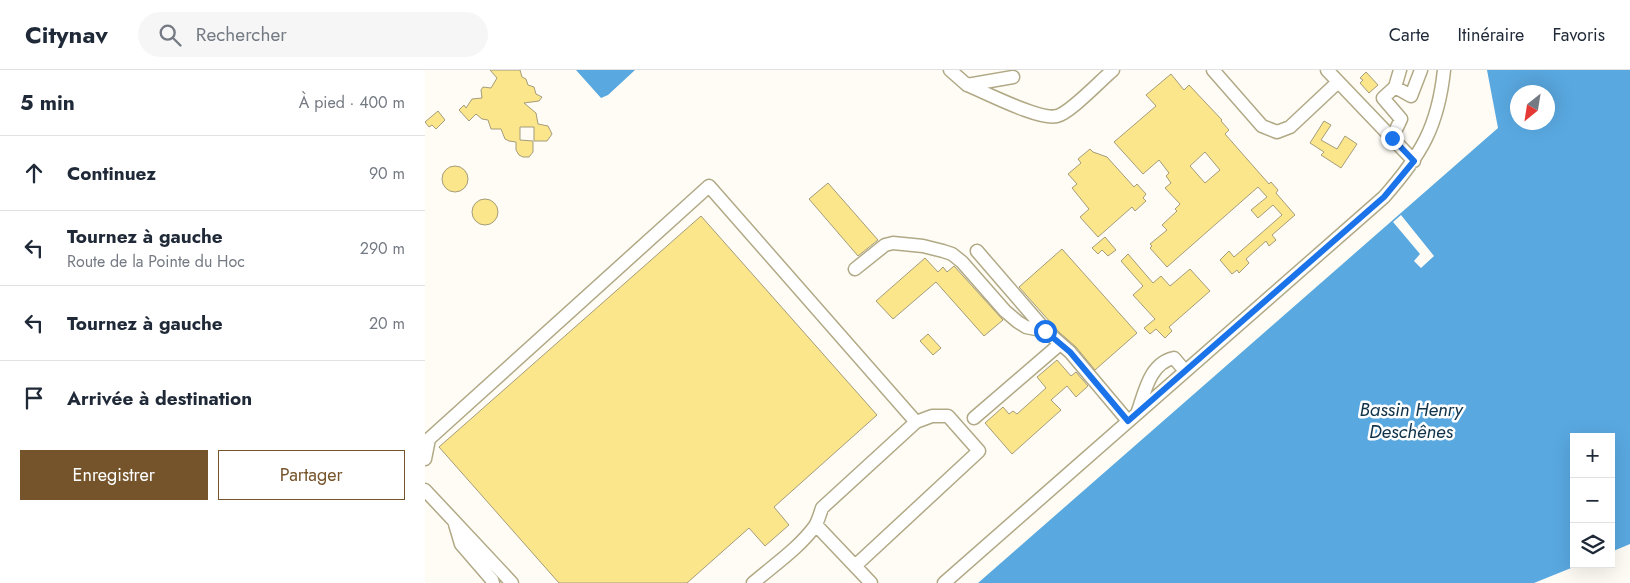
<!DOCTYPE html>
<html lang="fr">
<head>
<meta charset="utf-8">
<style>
  :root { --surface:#fff; --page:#f6f6f7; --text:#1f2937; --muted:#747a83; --line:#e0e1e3; --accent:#76542b }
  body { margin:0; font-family:Jost,sans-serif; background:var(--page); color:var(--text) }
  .controls { position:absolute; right:15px; bottom:15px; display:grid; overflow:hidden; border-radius:0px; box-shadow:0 5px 20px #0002 }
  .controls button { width:45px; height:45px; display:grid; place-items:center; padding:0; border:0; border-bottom:1px solid var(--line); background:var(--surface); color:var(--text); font:25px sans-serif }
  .compass { position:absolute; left:1085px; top:15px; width:45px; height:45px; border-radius:50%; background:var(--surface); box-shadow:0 5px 20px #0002; rotate:210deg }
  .stop { position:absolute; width:15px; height:15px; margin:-11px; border:4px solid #1a73e8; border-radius:50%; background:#fff }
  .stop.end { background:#1a73e8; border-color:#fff; box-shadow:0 1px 5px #0008 }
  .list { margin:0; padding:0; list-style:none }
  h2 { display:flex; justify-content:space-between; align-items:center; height:65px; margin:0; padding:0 20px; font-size:21px }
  h2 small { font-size:16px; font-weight:400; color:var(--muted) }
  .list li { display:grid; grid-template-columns:32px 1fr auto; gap:15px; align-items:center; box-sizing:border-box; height:75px; padding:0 20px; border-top:1px solid var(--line) }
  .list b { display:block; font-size:19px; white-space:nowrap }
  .list p { margin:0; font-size:16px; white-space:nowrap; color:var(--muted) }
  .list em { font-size:16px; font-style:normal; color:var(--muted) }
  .actions { display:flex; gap:10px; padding:15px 20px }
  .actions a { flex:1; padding:11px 0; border:1px solid var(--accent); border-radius:0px; text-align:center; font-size:18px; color:var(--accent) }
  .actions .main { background:var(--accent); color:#fff }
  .icon { flex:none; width:28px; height:28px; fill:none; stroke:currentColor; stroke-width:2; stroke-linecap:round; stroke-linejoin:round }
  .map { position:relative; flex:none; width:1205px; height:513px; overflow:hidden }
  header { display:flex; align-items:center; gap:30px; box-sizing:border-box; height:70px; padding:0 25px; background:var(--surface); border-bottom:1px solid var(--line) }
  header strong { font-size:24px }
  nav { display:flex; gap:28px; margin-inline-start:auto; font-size:18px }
  .search { width:350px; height:45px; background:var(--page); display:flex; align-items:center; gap:12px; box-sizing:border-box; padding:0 18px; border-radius:28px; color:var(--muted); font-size:19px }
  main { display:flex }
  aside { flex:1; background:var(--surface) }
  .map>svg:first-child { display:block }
  .water { fill:#59a8e0; fill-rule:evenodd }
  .pier { fill:#fefcf5 }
  .building { fill:#fce68b; stroke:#a49c7a; fill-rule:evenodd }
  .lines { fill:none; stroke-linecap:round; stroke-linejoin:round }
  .minor-casing { stroke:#b1a986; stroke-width:15 }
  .minor { stroke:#fff; stroke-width:12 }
  .route { stroke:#1a73e8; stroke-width:6 }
  .labels { text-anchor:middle; stroke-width:5; stroke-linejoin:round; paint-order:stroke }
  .water-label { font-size:19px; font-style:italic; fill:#10334a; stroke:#fff }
</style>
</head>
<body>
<header>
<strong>Citynav</strong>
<div class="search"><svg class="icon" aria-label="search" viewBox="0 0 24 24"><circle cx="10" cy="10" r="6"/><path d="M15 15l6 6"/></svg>Rechercher</div>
<nav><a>Carte</a><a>Itinéraire</a><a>Favoris</a></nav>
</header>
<main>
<aside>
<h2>5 min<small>À pied · 400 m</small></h2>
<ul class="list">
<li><svg class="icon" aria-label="ahead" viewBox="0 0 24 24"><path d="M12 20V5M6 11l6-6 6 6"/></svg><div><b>Continuez</b></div><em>90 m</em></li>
<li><svg class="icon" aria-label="left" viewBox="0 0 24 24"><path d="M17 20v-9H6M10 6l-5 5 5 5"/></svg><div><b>Tournez à gauche</b><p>Route de la Pointe du Hoc</p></div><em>290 m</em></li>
<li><svg class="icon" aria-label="left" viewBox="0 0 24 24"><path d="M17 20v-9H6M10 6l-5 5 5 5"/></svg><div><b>Tournez à gauche</b></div><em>20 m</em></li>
<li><svg class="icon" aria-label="arrive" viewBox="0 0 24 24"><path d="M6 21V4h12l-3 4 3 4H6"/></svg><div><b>Arrivée à destination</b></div></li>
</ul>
<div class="actions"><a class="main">Enregistrer</a><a>Partager</a></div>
</aside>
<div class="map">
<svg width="1205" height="513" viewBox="0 0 1205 513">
  <rect width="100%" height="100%" fill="#fefcf5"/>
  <path class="water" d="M151 0H210L183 25 176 28Z
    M1062 0H1205V474L1186 482V367H1149V494H1156L1109 513H553L1073 58ZM1092 22H1122V52H1092Z"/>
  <path class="pier" d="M976 145 1009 186 996 198 989 191 995 184 968 152Z"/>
  <path class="building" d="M65 0H95L97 7 101 9 103 15 109 17 111 24 117 27 114 31 99 33 111 43 113 54 123 56 127 64 122 71H109V57H95V70L108 71V82L104 87H98L94 85 91 80V72L84 71 80 69 76 59H66L63 50 57 49 51 44 44 51 34 40 39 35 41 38 47 29 57 28 56 20 58 17 66 18 72 8Z
    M941 2 953 15 944 23 935 13 938 10 935 8Z
    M746 4 759 20 764 15 797 50 796 51 804 60 800 64 844 114 846 112 853 120 851 123 870 145 847 165 851 170 844 176 841 171 821 189 824 193 814 203 812 200 807 204 795 190 804 181 809 187 857 145 848 135 833 148 826 140 842 127 833 117 742 197 725 178 727 176 725 174 742 160 737 155 752 141 750 139 755 134 740 118 746 113 741 106 744 103 734 90 718 104 689 72 731 36 721 25ZM780 82 795 100 780 113 765 96Z
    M13 41 20 50 11 59 7 55 4 57 0 52Z
    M899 51 906 55 896 70 912 79 920 66 932 74 916 98 896 85 899 82 885 73Z
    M665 79 668 82 682 87 709 117 712 114 721 124 718 128 721 131 710 141 707 137 673 167 655 147 664 139 647 118 652 114 643 104 656 93 653 89Z
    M17 109a13 13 0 1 1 26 0a13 13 0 1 1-26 0Z
    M403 113 453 170 433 186 384 129Z
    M47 142a13 13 0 1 1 26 0a13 13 0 1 1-26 0Z
    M276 146 452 345 349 437 364 455 340 476 324 458 262 513H134L14 377Z
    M680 167 691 180 683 186 677 180 673 184 667 178Z
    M637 179 712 263 670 300 651 277 634 262 594 217Z
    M703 184 728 213 736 206 745 216 765 199 785 221 744 257 747 261 740 268 731 259 725 264 719 258 730 249 708 225 718 216 696 191Z
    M500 188 513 202 518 197 522 202 529 196 578 250 559 266 511 212 468 249 451 231Z
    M503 264 516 278 508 285 495 271Z
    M632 290 646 306 651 302 663 316 651 327 642 316 626 330 636 340 587 384 560 353 578 337 584 344 588 341 592 344 621 318 612 307Z"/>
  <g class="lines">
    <defs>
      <path id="minor" d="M525 0 542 15
        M788 0 837 56 852 62 865 57 913 12
        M902 0 989 91
        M588 7 542 15C560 22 615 51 632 46 645 43 675 11 688 0
        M970 17 986 26 996 0
        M967 68 976 49 958 28 970 17 975 0
        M552 181 621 261 645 282 703 351
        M430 199 460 175 468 173 498 176 518 181 527 184 537 192 580 241 593 252 601 257 621 261
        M713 341C720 321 725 293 749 288L760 301
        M549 348 635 274
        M0 389 4 369 284 116 491 352 397 438C395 444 393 451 390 456 374 478 349 495 328 513
        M0 420 87 513
        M30 454 36 474 67 510 68 513
        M391 455 446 513
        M430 496 554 381 523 346H507L491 352
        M519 513 959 127C996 85 1013 57 1019 0"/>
    </defs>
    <use href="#minor" class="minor-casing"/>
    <use href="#minor" class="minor"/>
  </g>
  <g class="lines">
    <path class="route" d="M620 261 645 282 703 351 959 127 989 91 967 68"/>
  </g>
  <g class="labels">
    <g class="water-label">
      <text x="986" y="346">Bassin Henry<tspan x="986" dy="22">Deschênes</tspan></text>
    </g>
  </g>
</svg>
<div class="controls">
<button>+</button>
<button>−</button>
<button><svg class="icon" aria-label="layers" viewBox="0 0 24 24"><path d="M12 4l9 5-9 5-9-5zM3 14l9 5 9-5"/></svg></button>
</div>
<svg class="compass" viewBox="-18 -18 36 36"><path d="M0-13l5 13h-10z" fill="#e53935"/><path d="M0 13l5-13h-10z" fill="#747a83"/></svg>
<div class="stop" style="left:620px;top:261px"></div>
<div class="stop end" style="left:967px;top:68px"></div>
</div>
</main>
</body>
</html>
